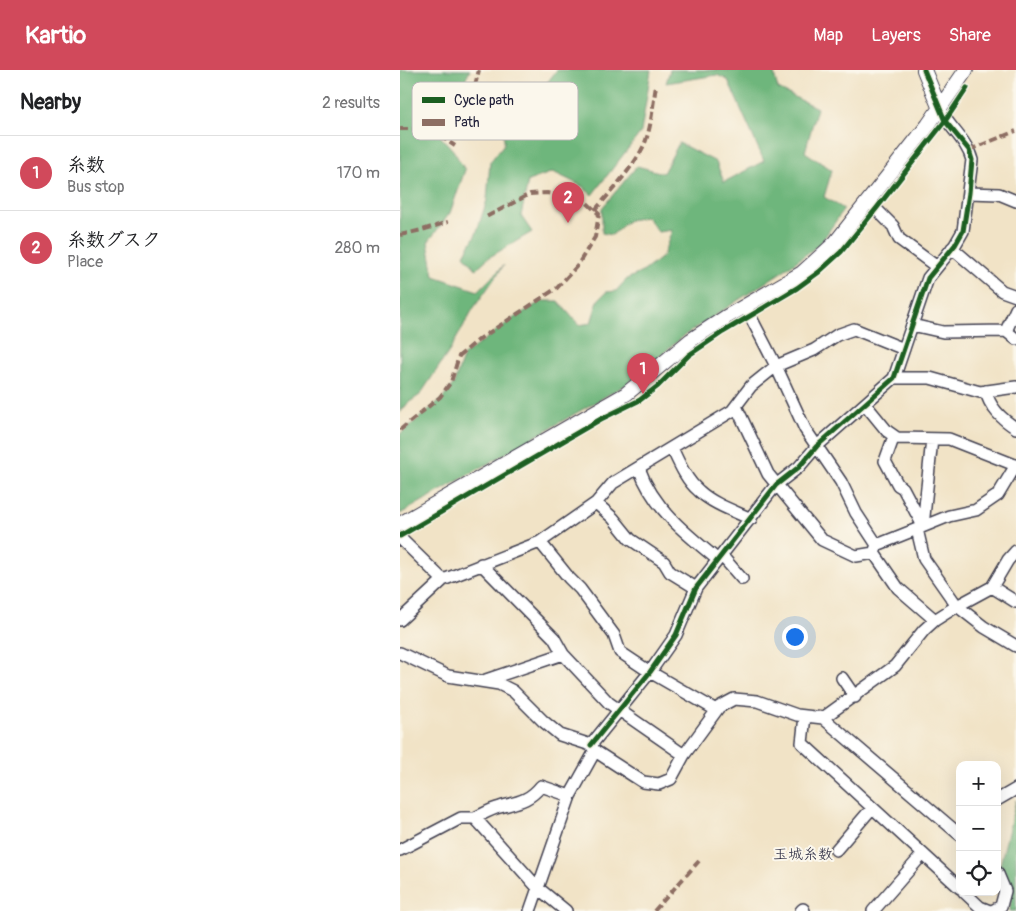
<!DOCTYPE html>
<html lang="en">
<head>
<meta charset="utf-8">
<style>
  :root { --surface:#fff; --page:#f2f2f2; --text:#202124; --muted:#757577; --line:#e0e0e0; --accent:#d1495b }
  body { margin:0; font-family:Pangolin,"Klee One",sans-serif; background:var(--page); color:var(--text) }
  .controls { position:absolute; right:15px; bottom:15px; display:grid; overflow:hidden; border-radius:10px; box-shadow:0 5px 20px #0002 }
  .controls button { width:45px; height:45px; display:grid; place-items:center; padding:0; border:0; border-bottom:1px solid var(--line); background:var(--surface); color:var(--text); font:25px sans-serif }
  .you { position:absolute; left:394px; top:566px; width:18px; height:18px; margin:-12px; border:4px solid #fff; border-radius:50%; background:#1a73e8; box-shadow:0 0 0 8px #1a73e833 }
  .badge { display:grid; place-items:center; width:32px; height:32px; border-radius:50%; background:var(--accent); color:#fff; font-size:16px; font-weight:700 }
  .pin { position:absolute; translate:-50% -41px; filter:drop-shadow(0 1px 2px #0008) }
  .pin::after { content:''; position:absolute; top:26px; width:18px; height:15px; background:inherit; clip-path:polygon(0 0,100% 0,50% 100%) }
  .list { margin:0; padding:0; list-style:none }
  h2 { display:flex; justify-content:space-between; align-items:center; height:65px; margin:0; padding:0 20px; font-size:21px }
  h2 small { font-size:16px; font-weight:400; color:var(--muted) }
  .list li { display:grid; grid-template-columns:32px 1fr auto; gap:15px; align-items:center; box-sizing:border-box; height:75px; padding:0 20px; border-top:1px solid var(--line) }
  .list b { display:block; font-size:19px; white-space:nowrap }
  .list p { margin:0; font-size:16px; white-space:nowrap; color:var(--muted) }
  .list em { font-size:16px; font-style:normal; color:var(--muted) }
  .icon { flex:none; width:28px; height:28px; fill:none; stroke:currentColor; stroke-width:2; stroke-linecap:round; stroke-linejoin:round }
  .map { position:relative; flex:none; width:616px; height:841px; overflow:hidden }
  header { display:flex; align-items:center; gap:30px; box-sizing:border-box; height:70px; padding:0 25px; background:var(--accent); color:#fff }
  header strong { font-size:24px }
  nav { display:flex; gap:28px; margin-inline-start:auto; font-size:18px }
  main { display:flex }
  aside { flex:1; background:var(--surface) }
  .map>svg:first-child { display:block }
  .forest { fill:#6eb67b; stroke:#486c5b }
  .lines { fill:none; stroke-linecap:round; stroke-linejoin:round }
  .minor-casing { stroke:#413f50; stroke-width:14 }
  .tertiary-casing { stroke:#413f50; stroke-width:16 }
  .minor { stroke:#fff; stroke-width:11 }
  .tertiary { stroke:#fff; stroke-width:14 }
  .quiet { stroke:#8d6e63; stroke-width:4; stroke-dasharray:8 4; stroke-linecap:butt }
  .cycleway-casing { stroke:#fbf7ec; stroke-width:8 }
  .cycleway { stroke:#1b5e20; stroke-width:5 }
  .labels { text-anchor:middle; stroke-width:4; stroke-linejoin:round; paint-order:stroke }
  .quarter-label { font-size:15px; fill:#22223b; stroke:#fbf7ec }
  .key { fill:#fbf7ec; stroke:#bab7b7; stroke-width:1 }
  .key-label { font-size:14px; fill:#22223b }
</style>
</head>
<body>
<header>
<strong>Kartio</strong>
<nav><a>Map</a><a>Layers</a><a>Share</a></nav>
</header>
<main>
<aside>
<h2>Nearby<small>2 results</small></h2>
<ul class="list">
<li><span class="badge">1</span><div><b>糸数</b><p>Bus stop</p></div><em>170 m</em></li>
<li><span class="badge">2</span><div><b>糸数グスク</b><p>Place</p></div><em>280 m</em></li>
</ul>
</aside>
<div class="map">
<svg width="616" height="841" viewBox="0 0 616 841">
  <rect width="100%" height="100%" fill="#fbf7ec"/>
  <filter id="ink" filterUnits="userSpaceOnUse"><feTurbulence type="fractalNoise" baseFrequency=".02" numOctaves="2"/><feDisplacementMap in="SourceGraphic" scale="10" xChannelSelector="R" yChannelSelector="G"/><feConvolveMatrix kernelMatrix="1 2 1 2 8 2 1 2 1" color-interpolation-filters="sRGB"/></filter>
  <filter id="wash" filterUnits="userSpaceOnUse"><feTurbulence type="fractalNoise" baseFrequency=".0096" numOctaves="4" result="noise"/><feDisplacementMap in="SourceGraphic" scale="20" xChannelSelector="R" yChannelSelector="G"/><feGaussianBlur stdDeviation="1.12" result="paint"/><feColorMatrix in="noise" values="0 0 0 0 0 0 0 0 0 0 0 0 0 0 0 0 0 1.4 0 .05"/><feComposite in="paint" operator="in"/></filter>
  <g filter="url(#wash)">
    <rect width="100%" height="100%" fill="#f1e3c6"/>
    <path class="forest" d="M0 0H70L54 33 27 52 53 80 65 100 50 143 28 172 34 206 78 221 104 195 73 239 50 280 20 325 8 333 0 343Z
      M157 0H251L241 62 192 125 182 116 153 102 128 111 121 146 132 162 88 188 76 199 64 185 76 164 87 130 90 92 104 74V56L142 19Z
      M270 0H373L378 19 417 38 405 82 432 100 424 127 444 139 420 174 383 201 285 265 227 314 0 444V364L44 327 54 313 64 285 114 248 142 231H158L179 255 191 253 198 230 206 222 216 221 227 209 244 201 263 186 272 160 258 162 247 147 229 150 212 165 202 163V138L237 96 263 103 279 73 316 92 324 112 364 91 328 10 317 5 266 13Z
      M616 730V841H610L611 819 600 795Z"/>
  </g>
  <g filter="url(#ink)">
    <g class="lines">
      <defs>
        <path id="minor" d="M569 123 599 124 616 131
          M469 129 476 139 493 156 499 169 537 197
          M552 178 602 221 616 226
          M345 236 376 296 414 280 437 265 454 259 504 279
          M512 255 543 262 606 261 616 269
          M606 261 616 239
          M494 308H530L580 322 616 317
          M586 321C589 337 603 350 616 358
          M465 334 487 361 497 368 549 369 615 395
          M336 336 368 404 422 470 456 486 474 483
          M494 366 485 391 498 415 503 418 523 456
          M272 378C279 393 286 410 299 421 313 434 334 441 351 449
          M239 398C253 438 286 464 318 490
          M196 433 213 448 230 469 264 492 270 502 296 518
          M523 456 532 369
          M517 459 549 446 576 440 598 425 616 395
          M0 468 43 510
          M140 472 169 508 180 519 214 565 220 582 250 602 316 640
          M616 481 608 490 592 517 557 536 584 557 616 576
          M474 483 498 518 535 550
          M322 486 342 509
          M81 494 154 568 163 584 209 633 284 685
          M592 517 616 532
          M0 550 43 510 140 472 196 433 213 413 332 341 351 316 376 296 405 359 441 412 456 443 477 475
          M0 583 48 606 99 614 113 621 143 651 160 665 191 675 195 681 243 712 259 714 271 709 284 685 319 637 334 629 357 631 397 645 423 648 560 765
          M442 608 455 627
          M86 610 163 584
          M405 646 402 673 560 818
          M423 648 495 596 524 560 535 550 557 536 524 489 517 459 477 475 474 483
          M191 675 250 602 276 565 296 518 376 415 399 397 417 376 494 308 528 208 555 175 563 161 572 90C567 70 548 57 540 39
          M597 730 616 719
          M75 748C83 744 91 739 100 737 118 732 129 731 141 716L170 726
          M0 780 61 748H75L138 818 166 841
          M436 780 472 738
          M564 822 580 837 590 841
          M130 841 170 726 195 681
          M401 841 403 839 404 841
          M473 841 523 784
          M592 841 601 836 605 821 597 802"/>
        <path id="tertiary" d="M524 0 540 39
          M0 454 226 324 291 270 326 247 402 203 435 173 528 55 566 0"/>
      </defs>
      <use href="#minor" class="minor-casing"/>
      <use href="#tertiary" class="tertiary-casing"/>
      <use href="#minor" class="minor"/>
      <use href="#tertiary" class="tertiary"/>
      <path class="quiet" d="M0 59H30L56 40 70 34 79 0
        M30 59 55 76
        M569 80 616 61
        M195 140C210 123 239 91 246 70 252 53 253 33 256 16
        M0 165 22 160 48 152
        M0 360 40 327 51 312 59 286 81 268 157 218 177 196 195 167 199 144 184 130 147 123 130 124 86 147
        M254 841 299 791"/>
      <defs>
        <path id="cycleway" d="M0 466 201 349 240 330 258 316 289 285 323 262 397 218 419 202 441 182 476 139 545 51 567 18
          M191 675 250 602 276 565 296 518 376 415 399 397 417 376 494 308 528 208 555 175 563 161 569 123 572 90 569 80 545 51 524 0"/>
      </defs>
      <use href="#cycleway" class="cycleway-casing"/>
      <use href="#cycleway" class="cycleway"/>
    </g>
  </g>
  <g class="labels">
    <g class="quarter-label">
      <text x="403" y="789">玉城糸数</text>
    </g>
  </g>
  <rect x="12" y="12" width="166" height="58" rx="8" class="key"/>
  <rect x="22" y="27" width="23" height="6" fill="#1b5e20"/>
  <rect x="22" y="49" width="23" height="7" fill="#8d6e63"/>
  <g class="key-label">
    <text x="54" y="35">Cycle path</text>
    <text x="54" y="57">Path</text>
  </g>
</svg>
<div class="controls">
<button>+</button>
<button>−</button>
<button><svg class="icon" aria-label="locate" viewBox="0 0 24 24"><circle cx="12" cy="12" r="6"/><path d="M12 2v4M12 18v4M2 12h4M18 12h4"/></svg></button>
</div>
<div class="you"></div>
<div class="pin badge" style="left:243px;top:324px">1</div>
<div class="pin badge" style="left:168px;top:153px">2</div>
</div>
</main>
</body>
</html>
